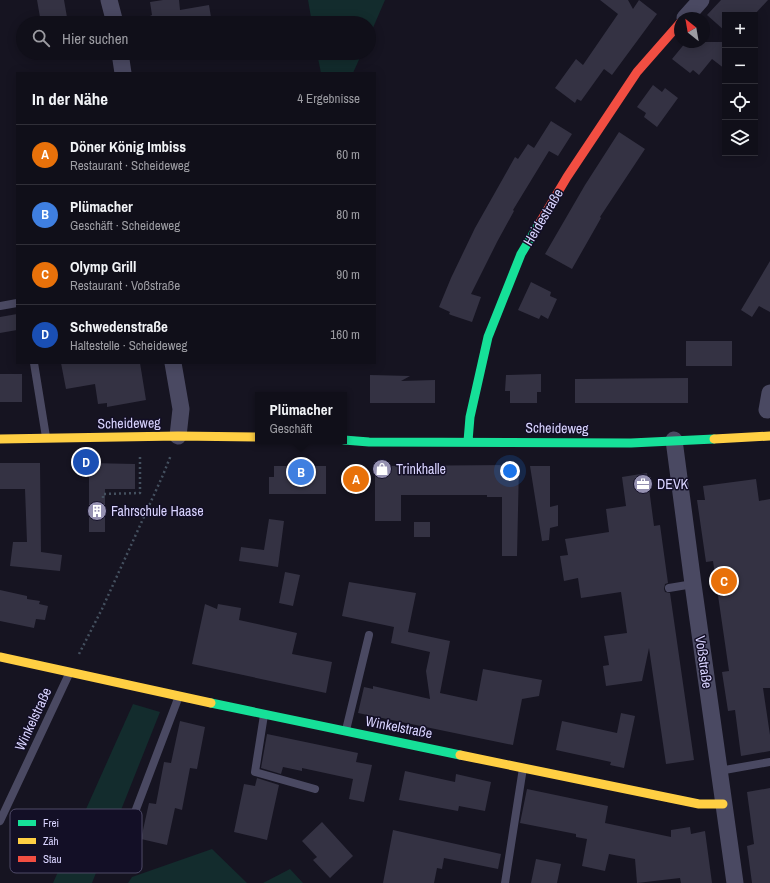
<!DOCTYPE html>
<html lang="de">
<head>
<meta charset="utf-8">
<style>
  :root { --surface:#100f19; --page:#191822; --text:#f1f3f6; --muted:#9c9ca2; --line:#302f38; --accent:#8c9099 }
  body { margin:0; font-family:"Archivo Narrow",sans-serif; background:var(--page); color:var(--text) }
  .controls { position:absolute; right:12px; top:12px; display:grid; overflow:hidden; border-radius:0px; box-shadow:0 2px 10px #0003 }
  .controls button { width:36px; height:36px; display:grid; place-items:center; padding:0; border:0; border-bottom:1px solid var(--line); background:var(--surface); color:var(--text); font:20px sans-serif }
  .compass { position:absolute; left:674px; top:12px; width:36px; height:36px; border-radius:50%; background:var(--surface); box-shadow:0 2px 10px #0003; rotate:329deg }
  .you { position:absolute; left:510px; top:471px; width:14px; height:14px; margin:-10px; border:3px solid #fff; border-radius:50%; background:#1a73e8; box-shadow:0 0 0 6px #1a73e833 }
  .badge { display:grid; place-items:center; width:26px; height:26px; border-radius:50%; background:var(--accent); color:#fff; font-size:13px; font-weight:700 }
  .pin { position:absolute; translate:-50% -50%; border:2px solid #fff; box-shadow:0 1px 4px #0006 }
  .popup { position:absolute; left:255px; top:392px; width:92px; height:52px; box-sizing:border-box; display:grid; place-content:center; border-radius:0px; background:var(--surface); filter:drop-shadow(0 1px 3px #0005); font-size:13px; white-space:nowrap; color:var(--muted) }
  .popup b { font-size:15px; color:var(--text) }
  .popup::after { content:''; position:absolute; left:50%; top:100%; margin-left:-8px; border:8px solid transparent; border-top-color:var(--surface) }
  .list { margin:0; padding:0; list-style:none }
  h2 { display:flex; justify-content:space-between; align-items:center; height:52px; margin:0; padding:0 16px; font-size:17px }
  h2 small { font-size:13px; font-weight:400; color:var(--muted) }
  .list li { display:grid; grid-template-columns:26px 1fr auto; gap:12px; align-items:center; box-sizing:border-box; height:60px; padding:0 16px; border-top:1px solid var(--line) }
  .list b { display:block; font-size:15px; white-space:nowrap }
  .list p { margin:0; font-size:13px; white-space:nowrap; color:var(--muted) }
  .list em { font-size:13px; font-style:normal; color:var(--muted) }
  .icon { flex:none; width:22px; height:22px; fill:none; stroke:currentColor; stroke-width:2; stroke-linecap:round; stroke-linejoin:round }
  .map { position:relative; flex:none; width:770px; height:883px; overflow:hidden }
  .search { position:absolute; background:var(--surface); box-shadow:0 2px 10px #0003; left:16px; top:16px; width:360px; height:44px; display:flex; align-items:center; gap:10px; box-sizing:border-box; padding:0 14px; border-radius:22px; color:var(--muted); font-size:15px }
  .panel { position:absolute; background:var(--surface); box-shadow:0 2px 10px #0003; left:16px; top:72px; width:360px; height:292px; border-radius:0px }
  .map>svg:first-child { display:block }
  .green { fill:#132c2d }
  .building { fill:#343243 }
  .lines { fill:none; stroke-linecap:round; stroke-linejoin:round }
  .path { stroke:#44505f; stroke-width:2.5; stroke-dasharray:2 3; stroke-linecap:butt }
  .lane { stroke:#4a4962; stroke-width:8 }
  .street { stroke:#4a4962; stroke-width:17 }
  .fast { stroke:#16e098; stroke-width:9 }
  .slow { stroke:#ffcf43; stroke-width:9 }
  .jam { stroke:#f24e42; stroke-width:9 }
  .labels { text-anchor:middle; stroke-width:3; stroke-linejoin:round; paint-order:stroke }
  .street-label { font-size:14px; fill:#d9d4ff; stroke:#130f26 }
  .poi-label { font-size:14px; fill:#d9d4ff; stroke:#130f26; text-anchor:start }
  .key { fill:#130f26; stroke:#4e4a67; stroke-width:1 }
  .key-label { font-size:11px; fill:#d9d4ff }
</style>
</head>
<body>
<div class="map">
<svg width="770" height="883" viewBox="0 0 770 883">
  <rect width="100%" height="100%" fill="#161421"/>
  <path class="green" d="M308 0H385L369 37V23H312Z
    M317 53H362L353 73H321Z
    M133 704 160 712 92 883H53Z
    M212 849 247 883H128L132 877Z
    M290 869 303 883H263Z"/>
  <path class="building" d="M37 0H64L68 23H41Z
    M163 0H179L180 10 209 5 212 23H151L150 16 152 15 150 2Z
    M600 0H628L633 9 639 0 657 14 612 75 604 69 581 101 577 99 575 103 555 88 576 59 583 65 618 14Z
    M721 0H768L754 15H725V31L707 15Z
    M686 42H725V69L712 59 699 75 693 70 690 73 672 59Z
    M653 85 662 92 665 88 678 98 657 127 644 117 646 113 637 107Z
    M551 121 572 134 558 156 549 151 513 210 514 211 497 242 471 294 481 297 472 322 451 315 449 314 450 312 439 307 451 278 475 228 515 157 518 159 528 144 534 148Z
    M619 132 645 149 600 217 601 218 572 269 545 254 585 185Z
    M770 261V312L759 306 752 317 741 310Z
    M531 282 551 292 550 296 557 299 548 319 541 315 539 319 518 310Z
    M17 314V330L0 333V317Z
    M686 341H732V366H686Z
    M61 363H140L146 400 107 407V403L98 404 95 384 66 389Z
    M0 374H22V402H0Z
    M541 374V392H537V403H510V391H505L506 375Z
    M370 375 410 376 401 381 435 380V403H370Z
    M688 378V403H575V379Z
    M0 463H40L41 552 62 555 60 571 10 566 13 542H27L25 489H0Z
    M89 463 135 464V489H105V532H89Z
    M519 465 517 556H502V497H487V495H401V521H375V476H378V466Z
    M274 466H326V494H269V477H274Z
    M530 466H550V507L558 505V526L550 528 549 540 542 541Z
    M647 473 654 526 660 525 668 583 665 584 664 589 665 592 670 593 694 760 666 764 649 648 642 681 606 686 603 666 609 665 604 636 627 633 621 592 581 598 578 578 564 581 560 556 568 555 565 539 609 532 606 509 626 506 622 477Z
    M756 479 759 501 770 499V688H763L770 735V751L741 756 735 710 728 711 722 672 729 671 713 561 706 562 697 500H705L703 486Z
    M269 519 284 521 278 567 239 561 241 547 264 550Z
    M414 522H430V537H414Z
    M285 572 300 575 293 606 279 603Z
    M349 582 416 593 408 632 450 641 440 693 477 701 483 669 542 680 539 696 522 699 513 745 358 713 364 687 373 689V686L430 699 426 671 430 652 391 643 394 627 342 616Z
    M0 590 27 596V599L40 601 39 604 48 606 45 620 36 619 34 628 0 621Z
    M205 604 217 609 218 604 241 608 239 620 297 633 292 654 332 662 326 693 192 664Z
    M621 713 635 716 624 768 610 765 611 762 556 750 562 721 617 733Z
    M180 721 205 727 197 769 190 768 182 810 175 808 167 845 141 839 149 803 156 804 164 762 171 763Z
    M267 734 358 753 356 762 372 765 364 802 349 799 353 779 302 768V771L283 767 281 774 261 768Z
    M405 771 455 782 456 774 491 782 485 811 459 806 458 811 399 800Z
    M257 778 279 785 267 840 234 832 244 784 255 786Z
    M770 788V883H752L747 846 754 844 747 792Z
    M527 789 608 806 605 823 671 837V830L690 827 691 834 705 831 712 883H681L680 878 637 883 635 859 609 854 605 871 582 866 587 839 576 837V834L520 823Z
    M322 822 353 856 330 878 313 860 317 857 302 841Z
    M393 830 501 854 498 869 444 858 442 869 437 868 434 883H383Z
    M536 859 561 864 557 883H531Z"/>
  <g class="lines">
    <path class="path" d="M103 498V494L140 493V455
      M79 654 102 609 163 475 171 455"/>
    <path class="lane" d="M0 306 17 303
      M34 363 46 437
      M669 588 693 584
      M264 715 255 772 315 789
      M346 730 369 635
      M719 771 770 762
      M0 821 69 674
      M124 841 179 696
      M505 883 523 768"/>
    <path class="street" d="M109 0 115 23
      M685 18 701 0
      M120 53 123 73
      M173 363 181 409 178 436
      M767 410 770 393
      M674 440 693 584 735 883"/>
    <path class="fast" d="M344 440 369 442 631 443 714 439
      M468 441 470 417 488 337 521 254 539 224
      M211 703 460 755"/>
    <path class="slow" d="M0 439 178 436 258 437
      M714 439 770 436
      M0 657 211 703
      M460 755 699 804H723"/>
    <path class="jam" d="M539 224 567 177 637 72 680 23"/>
  </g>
  <defs>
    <symbol id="shop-disc" viewBox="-11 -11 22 22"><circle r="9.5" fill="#9591b1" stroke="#130f26"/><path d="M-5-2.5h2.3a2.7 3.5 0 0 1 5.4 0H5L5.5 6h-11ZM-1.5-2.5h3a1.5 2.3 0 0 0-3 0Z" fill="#fff"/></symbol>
    <symbol id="office-disc" viewBox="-11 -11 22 22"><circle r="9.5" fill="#9591b1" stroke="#130f26"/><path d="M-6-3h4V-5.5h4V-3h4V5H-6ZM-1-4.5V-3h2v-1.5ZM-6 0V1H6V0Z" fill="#fff"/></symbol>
    <symbol id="building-disc" viewBox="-11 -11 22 22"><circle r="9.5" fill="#9591b1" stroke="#130f26"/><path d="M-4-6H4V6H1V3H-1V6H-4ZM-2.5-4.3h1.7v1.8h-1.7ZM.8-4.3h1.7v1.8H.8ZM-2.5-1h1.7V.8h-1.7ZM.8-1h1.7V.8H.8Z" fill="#fff"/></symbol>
  </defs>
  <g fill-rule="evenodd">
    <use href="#shop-disc" x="371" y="458" width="22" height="22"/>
    <use href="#office-disc" x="632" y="473" width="22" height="22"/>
    <use href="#building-disc" x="86" y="500" width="22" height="22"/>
  </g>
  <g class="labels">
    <g class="street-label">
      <text transform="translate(543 217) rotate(-59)" y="5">Heidestraße</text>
      <text transform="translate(129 423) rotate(-1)" y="5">Scheideweg</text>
      <text transform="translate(557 428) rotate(1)" y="5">Scheideweg</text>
      <text transform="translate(704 662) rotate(82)" y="5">Voßstraße</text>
      <text transform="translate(33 719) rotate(-65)" y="5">Winkelstraße</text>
      <text transform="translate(399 727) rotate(11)" y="5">Winkelstraße</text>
    </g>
    <g class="poi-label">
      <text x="396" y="474">Trinkhalle</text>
      <text x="657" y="489">DEVK</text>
      <text x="111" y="516">Fahrschule Haase</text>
    </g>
  </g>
  <rect x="10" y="809" width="132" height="64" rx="6" class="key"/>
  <rect x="18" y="820" width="18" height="6" fill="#16e098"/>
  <rect x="18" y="838" width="18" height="6" fill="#ffcf43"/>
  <rect x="18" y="856" width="18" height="6" fill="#f24e42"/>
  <g class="key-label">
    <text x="43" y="827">Frei</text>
    <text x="43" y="845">Zäh</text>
    <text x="43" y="863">Stau</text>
  </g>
</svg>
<div class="controls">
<button>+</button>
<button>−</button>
<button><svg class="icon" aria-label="locate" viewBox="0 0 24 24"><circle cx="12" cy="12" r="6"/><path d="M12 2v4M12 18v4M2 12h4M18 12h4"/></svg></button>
<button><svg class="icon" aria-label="layers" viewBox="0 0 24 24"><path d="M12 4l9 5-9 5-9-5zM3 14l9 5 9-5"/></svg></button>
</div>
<svg class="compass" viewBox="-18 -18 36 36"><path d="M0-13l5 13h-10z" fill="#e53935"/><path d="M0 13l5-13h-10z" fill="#9c9ca2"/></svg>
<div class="you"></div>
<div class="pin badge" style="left:356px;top:479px;background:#e8710a">A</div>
<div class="pin badge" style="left:301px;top:472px;background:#3f7fe0">B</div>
<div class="popup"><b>Plümacher</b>Geschäft</div>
<div class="pin badge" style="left:724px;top:581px;background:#e8710a">C</div>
<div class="pin badge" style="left:86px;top:462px;background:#1a4fb4">D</div>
<div class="search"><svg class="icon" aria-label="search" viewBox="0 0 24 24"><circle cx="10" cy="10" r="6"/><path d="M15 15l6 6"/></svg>Hier suchen</div>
<section class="panel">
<h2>In der Nähe<small>4 Ergebnisse</small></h2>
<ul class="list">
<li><span class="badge" style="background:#e8710a">A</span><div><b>Döner König Imbiss</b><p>Restaurant · Scheideweg</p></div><em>60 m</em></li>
<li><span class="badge" style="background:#3f7fe0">B</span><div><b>Plümacher</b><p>Geschäft · Scheideweg</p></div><em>80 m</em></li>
<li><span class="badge" style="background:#e8710a">C</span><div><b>Olymp Grill</b><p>Restaurant · Voßstraße</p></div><em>90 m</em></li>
<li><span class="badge" style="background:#1a4fb4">D</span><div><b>Schwedenstraße</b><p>Haltestelle · Scheideweg</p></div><em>160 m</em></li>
</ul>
</section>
</div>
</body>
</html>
